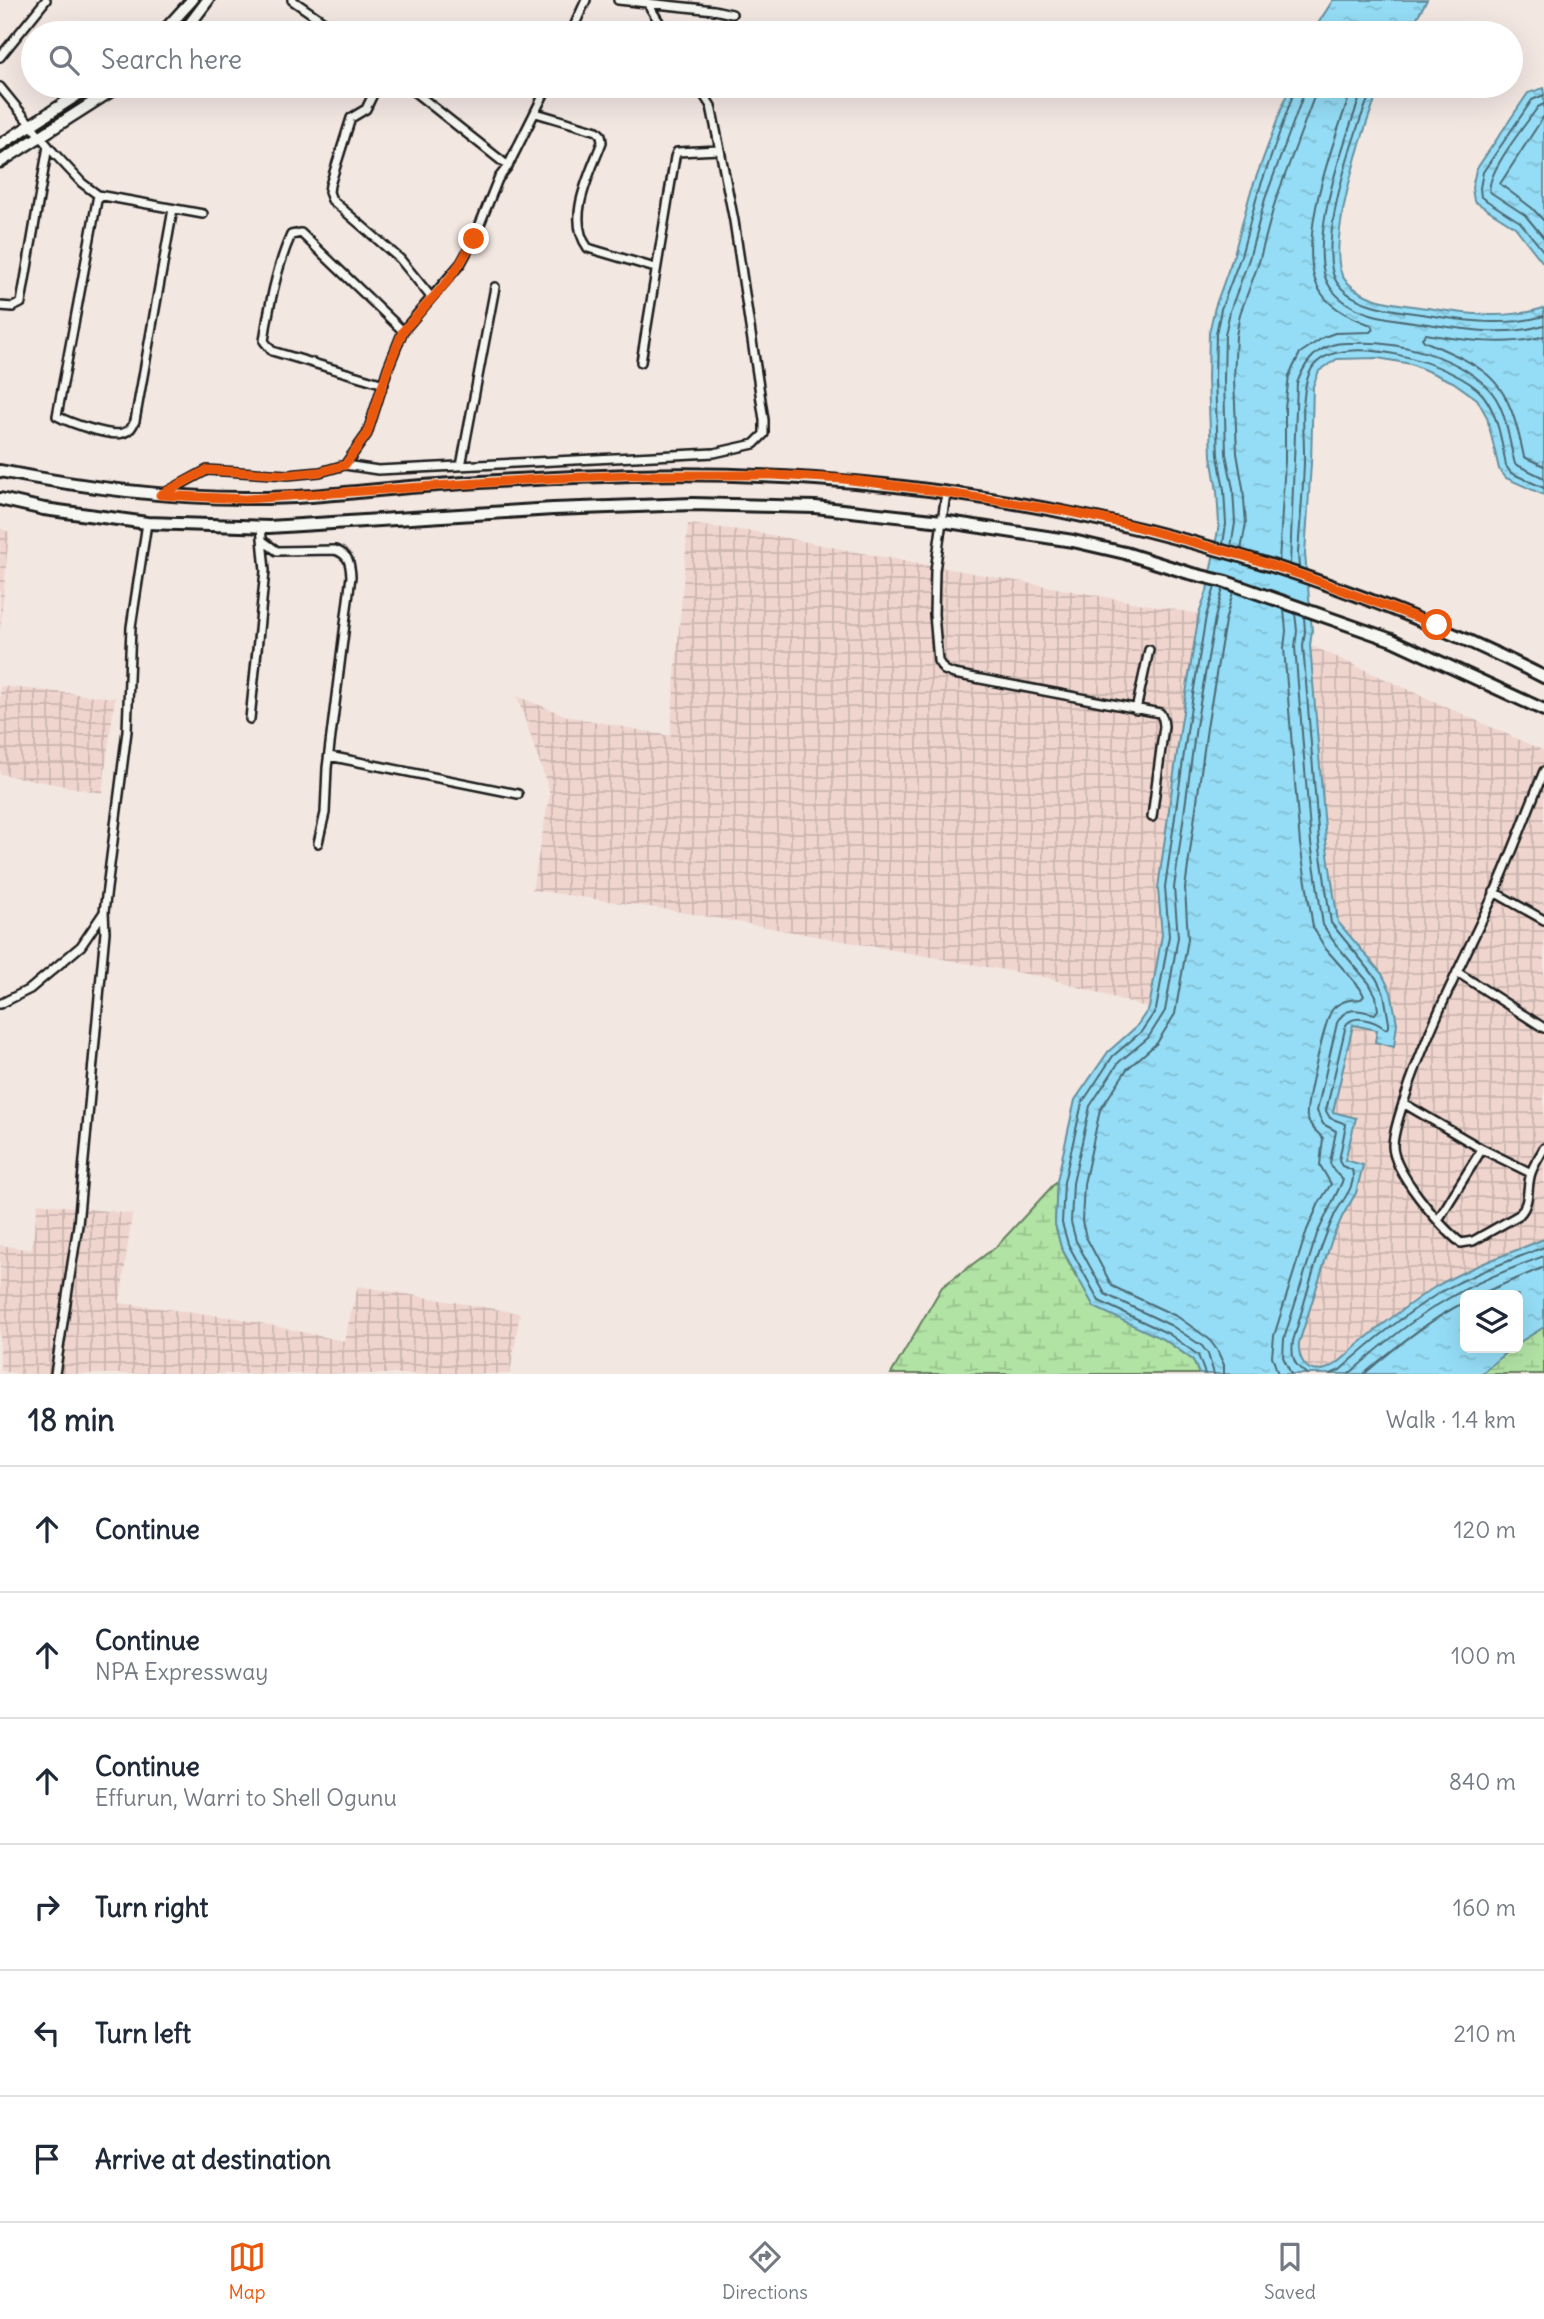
<!DOCTYPE html>
<html lang="en">
<head>
<meta charset="utf-8">
<style>
  :root { --surface:#fff; --page:#f2f2f3; --text:#1f2937; --muted:#747a83; --line:#e0e1e3; --accent:#ea580c }
  body { margin:0; font-family:Delius,sans-serif; background:var(--page); color:var(--text) }
  .controls { position:absolute; right:21px; bottom:21px; display:grid; overflow:hidden; border-radius:10px; box-shadow:0 7px 28px #0002 }
  .controls button { width:63px; height:63px; display:grid; place-items:center; padding:0; border:0; border-bottom:2px solid var(--line); background:var(--surface); color:var(--text); font:35px sans-serif }
  .stop { position:absolute; width:21px; height:21px; margin:-16px; border:5px solid #ea580c; border-radius:50%; background:#fff }
  .stop.end { background:#ea580c; border-color:#fff; box-shadow:0 2px 7px #0008 }
  .list { margin:0; padding:0; list-style:none }
  h2 { display:flex; justify-content:space-between; align-items:center; height:91px; margin:0; padding:0 28px; font-size:30px }
  h2 small { font-size:23px; font-weight:400; color:var(--muted) }
  .list li { display:grid; grid-template-columns:46px 1fr auto; gap:21px; align-items:center; box-sizing:border-box; height:126px; padding:0 28px; border-top:2px solid var(--line) }
  .list b { display:block; font-size:26px; white-space:nowrap }
  .list p { margin:0; font-size:23px; white-space:nowrap; color:var(--muted) }
  .list em { font-size:23px; font-style:normal; color:var(--muted) }
  .icon { flex:none; width:38px; height:38px; fill:none; stroke:currentColor; stroke-width:2; stroke-linecap:round; stroke-linejoin:round }
  .map { position:relative; flex:none; width:1544px; height:1374px; overflow:hidden }
  .search { position:absolute; background:var(--surface); box-shadow:0 7px 28px #0002; left:21px; right:21px; top:21px; height:77px; display:flex; align-items:center; gap:18px; box-sizing:border-box; padding:0 24px; border-radius:38px; color:var(--muted); font-size:26px }
  .sheet { height:847px; background:var(--surface) }
  nav { display:flex; justify-content:space-around; align-items:center; box-sizing:border-box; height:98px; border-top:2px solid var(--line); background:var(--surface); font-size:19px; color:var(--muted) }
  nav a { display:grid; justify-items:center; gap:4px }
  nav .on { color:var(--accent) }
  .map>svg:first-child { display:block }
  .industrial { fill:url(#industrial-grid) }
  .wetland { fill:url(#wetland-marsh); stroke:#668060; stroke-width:2 }
  .water { fill:url(#water-ripples); stroke:#65909f; stroke-width:2 }
  .lines { fill:none; stroke-linecap:round; stroke-linejoin:round }
  .shore { stroke:#4c6973; stroke-width:2 }
  .street-casing { stroke:#1c1c1c; stroke-width:12 }
  .secondary-casing { stroke:#1c1c1c; stroke-width:15 }
  .primary-casing { stroke:#1c1c1c; stroke-width:16 }
  .street { stroke:#f6f6f2; stroke-width:7 }
  .secondary { stroke:#f6f6f2; stroke-width:10 }
  .primary { stroke:#f6f6f2; stroke-width:10 }
  .route { stroke:#ea580c; stroke-width:9 }
</style>
</head>
<body>
<div class="map">
<svg width="1544" height="1374" viewBox="0 0 1544 1374">
  <defs>
    <pattern id="industrial-grid" width="8" height="8" patternUnits="userSpaceOnUse" patternTransform="scale(1.75)"><rect width="8" height="8" fill="#efd5ce"/><path d="M0 4h8M4 0v8" fill="none" stroke="#ccb6b0"/></pattern>
    <pattern id="wetland-marsh" width="20" height="14" patternUnits="userSpaceOnUse" patternTransform="scale(1.75)"><rect width="20" height="14" fill="#b1e3a4"/><path d="M1 5h8M5 5V1M11 12h8M15 12V8" fill="none" stroke="#98c28d"/></pattern>
    <pattern id="water-ripples" width="26" height="14" patternUnits="userSpaceOnUse" patternTransform="scale(1.75)"><rect width="26" height="14" fill="#95ddf6"/><path d="M2 4q2-2 4 0t4 0M15 11q2-2 4 0t4 0" fill="none" stroke="#80bdd2"/></pattern>
  </defs>
  <rect width="100%" height="100%" fill="#f3e7e2"/>
  <filter id="ink" filterUnits="userSpaceOnUse"><feTurbulence type="fractalNoise" baseFrequency=".0143" numOctaves="2"/><feDisplacementMap in="SourceGraphic" scale="14" xChannelSelector="R" yChannelSelector="G"/><feConvolveMatrix kernelMatrix="1 2 1 2 8 2 1 2 1" color-interpolation-filters="sRGB"/></filter>
  <g filter="url(#ink)">
    <path class="industrial" d="M688 524 757 532 857 552 1199 614 1181 724 1158 888 1162 935 1149 1008 1048 978 670 910 532 890 550 793 517 696 567 716 670 736Z
      M0 528 9 532 0 634Z
      M1310 645 1544 751V1239L1486 1262 1437 1287 1399 1312 1336 1364 1322 1371 1314 1370 1302 1363 1298 1353 1299 1343 1332 1239 1343 1215 1356 1193 1363 1165 1345 1161 1333 1112 1353 1025 1378 1030 1393 1046 1397 1023 1346 933 1338 922 1326 841Z
      M0 686 115 698 102 793 0 774Z
      M38 1203 132 1214 120 1303 237 1318 344 1341 358 1286 520 1313 510 1374H20L0 1371V1245L31 1250Z"/>
    <path class="wetland" d="M1057 1181 1055 1224 1061 1247 1076 1276 1133 1324 1165 1340 1193 1360 1199 1374H891L942 1287 997 1246Z
      M1544 1327V1374H1481L1511 1348H1518V1343Z"/>
    <path class="water" d="M1333 0H1427L1408 33H1312Z
      M1290 86H1381C1366 117 1322 253 1345 280 1365 303 1400 304 1428 308 1466 314 1507 320 1544 308V495L1506 478 1499 469 1487 417 1477 399 1453 382 1411 364 1378 358 1337 359 1319 371 1313 386 1311 463 1305 554 1312 631 1310 645 1326 841 1338 922 1382 974 1391 992 1397 1023 1394 1047 1375 1042 1377 1030 1353 1025 1333 1112 1356 1118 1345 1160 1363 1165 1356 1193 1343 1215 1332 1239 1299 1343C1298 1357 1305 1374 1322 1370 1338 1367 1350 1351 1361 1342 1385 1323 1409 1303 1435 1287 1469 1267 1508 1254 1544 1239V1327L1518 1343V1295H1465V1348H1511L1481 1374H1199L1193 1360 1165 1340 1094 1307 1061 1247 1055 1224 1057 1181 1075 1100 1108 1052 1136 1027 1149 1008 1162 935 1158 888 1181 724 1199 614 1207 591 1219 524 1217 491 1211 456 1208 379 1209 333 1215 307 1234 254 1250 194Z
      M1544 88V264L1515 227 1474 201 1472 188 1476 170 1528 93Z"/>
    <g class="lines">
      <path class="shore" d="M1364 86C1349 129 1303 248 1330 287 1350 316 1391 319 1422 323 1461 329 1506 337 1544 325
        M1374 86C1356 123 1316 245 1336 281 1352 308 1401 311 1428 315 1465 321 1507 327 1544 316
        M1544 95 1532 100 1483 172 1480 188 1481 197 1520 222 1544 252
        M1544 104 1538 107C1526 124 1485 174 1490 192L1525 215 1544 238
        M1544 116 1500 184 1532 208 1544 221
        M1544 336C1509 347 1462 340 1426 334L1422 338 1424 341C1494 371 1508 380 1524 457L1544 466
        M1223 544 1226 524 1224 490 1218 455 1215 379 1216 334 1221 309 1241 256 1257 196 1296 86
        M1231 547 1235 523 1233 489 1226 454 1224 379 1225 335 1230 311 1249 259 1265 199 1304 93 1305 86
        M1241 550 1246 523 1243 488 1237 453 1234 379 1236 336 1240 314 1259 262 1275 202 1314 97 1315 86
        M1279 562 1285 461V408L1289 376 1300 353 1324 337 1335 333 1370 332 1373 329 1371 325C1353 318 1333 310 1322 294 1290 250 1337 133 1353 86
        M1290 565 1297 383C1304 365 1313 351 1332 345 1339 342 1347 343 1354 343 1397 341 1456 355 1488 388 1507 407 1508 439 1515 464L1544 478
        M1299 568 1298 553C1300 523 1303 493 1304 463 1305 436 1298 391 1312 368 1339 328 1458 364 1483 395 1498 414 1502 443 1506 466L1511 473 1544 488
        M1304 617 1305 631 1303 646 1319 842 1331 923 1376 978 1384 994 1389 1023V1027L1385 1029C1376 1021 1354 1013 1346 1025L1326 1111 1330 1118 1346 1124 1339 1161 1342 1166 1352 1170C1357 1186 1342 1200 1335 1214 1316 1254 1306 1299 1293 1341 1291 1356 1293 1365 1307 1374
        M1478 1295 1544 1267
        M1205 1374 1198 1355 1169 1334 1099 1301 1068 1244 1062 1223 1064 1182 1082 1103 1113 1056 1141 1032 1156 1010 1169 936 1165 887 1188 725 1206 616 1215 587
        M1214 1374 1208 1354 1202 1346 1172 1326 1105 1294 1076 1241 1071 1222 1073 1183 1090 1106 1119 1062 1148 1038 1165 1011 1178 937 1174 888 1196 726 1215 618 1223 589
        M1224 1374V1365L1217 1350 1209 1339 1178 1317 1112 1286 1086 1237 1082 1221 1084 1184 1100 1110 1127 1069 1157 1043 1175 1014 1188 939 1185 888 1207 728 1225 621 1233 592
        M1278 1374 1272 1356 1274 1336 1307 1230 1319 1203 1331 1184 1320 1165 1323 1138C1317 1132 1310 1127 1307 1117 1305 1106 1325 1020 1332 1010 1339 1001 1350 999 1361 999L1364 996 1360 988 1325 948 1313 927 1300 844 1284 648 1286 631 1284 610
        M1291 1374 1283 1357 1284 1339 1317 1234 1343 1180 1334 1171 1330 1163 1336 1131 1323 1124 1317 1111 1337 1023C1345 1005 1359 1010 1375 1014L1378 1010 1376 996 1369 983 1334 942 1323 925 1311 843 1295 647 1297 631 1295 613
        M1331 1374 1340 1370C1371 1342 1404 1315 1439 1293 1472 1274 1509 1261 1544 1247
        M1349 1374C1378 1348 1410 1321 1444 1301 1475 1282 1510 1269 1544 1256
        M1364 1374C1395 1347 1429 1320 1465 1302"/>
      <defs>
        <path id="street" d="M292 0 340 33
          M618 0 714 10 732 14
          M646 1 666 33
          M571 33 586 0
          M0 57 46 0
          M377 86 366 109 351 118 330 185 329 192 332 200 400 259 431 297
          M407 86 508 166
          M0 87 53 152 82 183 98 195 203 214
          M421 97 428 86
          M536 113 597 131 601 135 602 142C591 172 565 218 588 248L655 268
          M98 195 57 416C70 423 110 437 123 433 130 431 132 427 135 421L173 209
          M0 306 13 307 21 303 48 146
          M641 362 675 157 677 152 720 150
          M384 384 272 351 264 341C269 306 276 268 291 235L301 233 403 331
          M345 465 378 470 714 453 754 444 764 434V420L734 221 720 150 711 106 698 86
          M461 466 495 287
          M946 493 935 571 934 614 938 661 944 670 954 674 1160 713 1163 719 1164 726 1152 817
          M161 495 207 470 288 475 320 472 345 465 367 434 388 368 403 331 461 263 474 239 498 179 508 166 548 86
          M263 541 277 551 335 550C349 555 350 562 351 576L327 768 325 813 318 843
          M1136 710 1149 650
          M250 719 265 571 261 527
          M329 756 518 794
          M1544 771C1527 812 1512 854 1494 894 1465 957 1433 1018 1410 1083 1404 1101 1394 1127 1393 1145 1392 1171 1441 1227 1461 1243L1473 1241 1519 1215C1531 1203 1526 1188 1531 1173 1534 1164 1540 1156 1544 1148
          M1494 892 1544 920
          M1457 972 1544 1028
          M0 1004 30 989 81 946 104 912
          M1403 1103 1482 1149 1531 1173
          M1438 1220 1482 1149
          M55 1374 78 1225 105 932 104 912 127 731 131 627 147 523"/>
        <path id="secondary" d="M162 33 192 0
          M183 33 208 0
          M0 145 91 86
          M0 162 119 86"/>
        <path id="primary" d="M0 471C81 487 161 498 244 498 299 499 355 492 410 487 484 481 558 477 632 475 947 467 1262 535 1544 677
          M0 499 44 509 147 523 269 527 553 509 693 504 815 507 942 521 1073 541 1125 553 1189 573 1226 582 1392 640 1544 710"/>
      </defs>
      <use href="#street" class="street-casing"/>
      <use href="#secondary" class="secondary-casing"/>
      <use href="#primary" class="primary-casing"/>
      <use href="#street" class="street"/>
      <use href="#secondary" class="secondary"/>
      <use href="#primary" class="primary"/>
    </g>
  </g>
  <g class="lines" filter="url(#ink)">
    <path class="route" d="M474 239 461 262 446 283 403 331 388 368 367 434 345 465 320 472 288 475 207 470 160 495 245 499 538 479 629 475H772L843 479 915 488 1065 511 1122 523 1247 557 1304 576 1437 625"/>
  </g>
</svg>
<div class="controls">
<button><svg class="icon" aria-label="layers" viewBox="0 0 24 24"><path d="M12 4l9 5-9 5-9-5zM3 14l9 5 9-5"/></svg></button>
</div>
<div class="stop" style="left:1437px;top:625px"></div>
<div class="stop end" style="left:474px;top:239px"></div>
<div class="search"><svg class="icon" aria-label="search" viewBox="0 0 24 24"><circle cx="10" cy="10" r="6"/><path d="M15 15l6 6"/></svg>Search here</div>
</div>
<section class="sheet">
<h2>18 min<small>Walk · 1.4 km</small></h2>
<ul class="list">
<li><svg class="icon" aria-label="ahead" viewBox="0 0 24 24"><path d="M12 20V5M6 11l6-6 6 6"/></svg><div><b>Continue</b></div><em>120 m</em></li>
<li><svg class="icon" aria-label="ahead" viewBox="0 0 24 24"><path d="M12 20V5M6 11l6-6 6 6"/></svg><div><b>Continue</b><p>NPA Expressway</p></div><em>100 m</em></li>
<li><svg class="icon" aria-label="ahead" viewBox="0 0 24 24"><path d="M12 20V5M6 11l6-6 6 6"/></svg><div><b>Continue</b><p>Effurun, Warri to Shell Ogunu</p></div><em>840 m</em></li>
<li><svg class="icon" aria-label="right" viewBox="0 0 24 24"><path d="M7 20v-9h11M14 6l5 5-5 5"/></svg><div><b>Turn right</b></div><em>160 m</em></li>
<li><svg class="icon" aria-label="left" viewBox="0 0 24 24"><path d="M17 20v-9H6M10 6l-5 5 5 5"/></svg><div><b>Turn left</b></div><em>210 m</em></li>
<li><svg class="icon" aria-label="arrive" viewBox="0 0 24 24"><path d="M6 21V4h12l-3 4 3 4H6"/></svg><div><b>Arrive at destination</b></div></li>
</ul>
</section>
<nav>
<a class="on"><svg class="icon" aria-label="map" viewBox="0 0 24 24"><path d="M3 6l6-2 6 2 6-2v14l-6 2-6-2-6 2zM9 4v14M15 6v14"/></svg>Map</a>
<a><svg class="icon" aria-label="directions" viewBox="0 0 24 24"><path d="M12 3l9 9-9 9-9-9zM9 14v-3h6M13 9l2 2-2 2"/></svg>Directions</a>
<a><svg class="icon" aria-label="saved" viewBox="0 0 24 24"><path d="M7 4h10v16l-5-4-5 4z"/></svg>Saved</a>
</nav>
</body>
</html>
